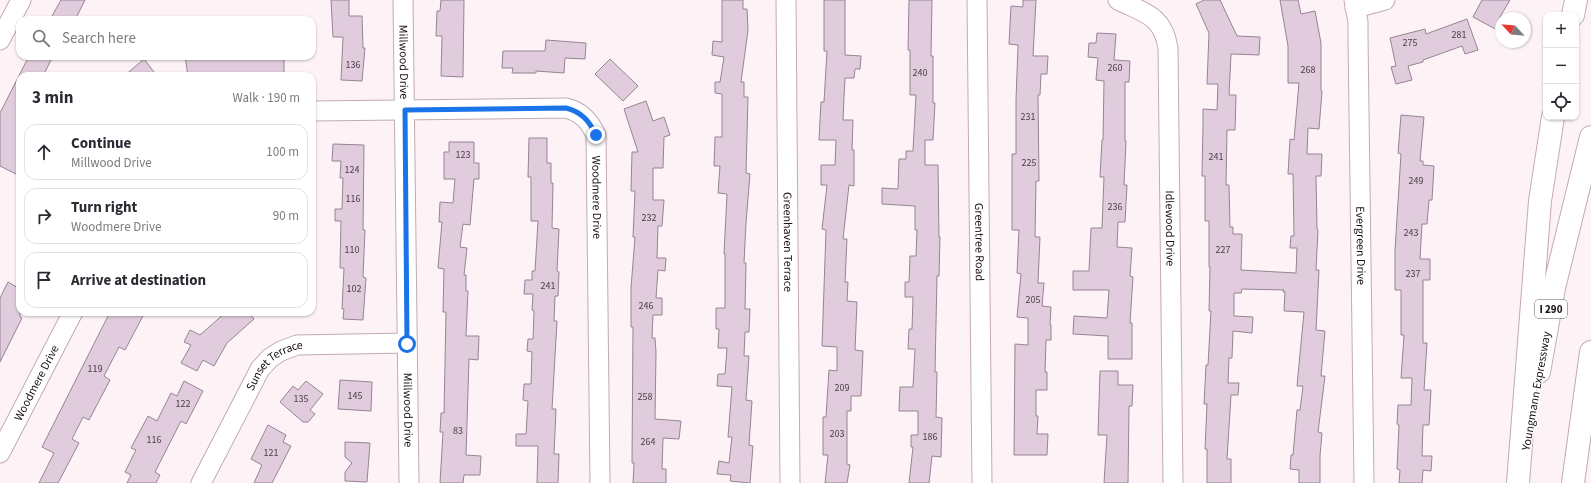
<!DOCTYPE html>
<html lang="en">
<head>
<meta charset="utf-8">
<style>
  :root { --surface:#fff; --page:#f7f7f7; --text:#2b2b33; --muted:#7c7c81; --line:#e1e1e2 }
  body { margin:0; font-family:"Source Sans 3",sans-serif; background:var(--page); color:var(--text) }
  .controls { position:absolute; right:12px; top:12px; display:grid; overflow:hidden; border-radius:8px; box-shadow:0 1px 3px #0004 }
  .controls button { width:36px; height:36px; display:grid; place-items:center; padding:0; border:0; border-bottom:1px solid var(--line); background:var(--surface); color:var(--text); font:20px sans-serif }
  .compass { position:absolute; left:1495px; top:12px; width:36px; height:36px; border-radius:50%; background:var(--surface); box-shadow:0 1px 3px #0004; rotate:296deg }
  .stop { position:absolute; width:12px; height:12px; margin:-9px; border:3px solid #1a73e8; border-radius:50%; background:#fff }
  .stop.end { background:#1a73e8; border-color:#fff; box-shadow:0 1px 4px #0008 }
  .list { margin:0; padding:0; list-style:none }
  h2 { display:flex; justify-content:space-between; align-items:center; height:52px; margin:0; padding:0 16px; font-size:17px }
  h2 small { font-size:13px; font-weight:400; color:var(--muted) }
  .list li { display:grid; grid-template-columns:26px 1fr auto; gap:12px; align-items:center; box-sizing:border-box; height:56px; margin:0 8px 8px; padding:0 8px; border:1px solid var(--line); border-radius:12px }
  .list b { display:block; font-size:15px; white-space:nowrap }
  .list p { margin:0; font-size:13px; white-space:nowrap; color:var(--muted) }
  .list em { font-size:13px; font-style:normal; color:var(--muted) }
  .icon { flex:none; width:22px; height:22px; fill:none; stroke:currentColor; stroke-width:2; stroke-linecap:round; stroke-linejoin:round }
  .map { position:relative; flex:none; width:1591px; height:483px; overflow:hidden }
  .search { position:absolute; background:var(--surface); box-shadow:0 1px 3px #0004; left:16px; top:16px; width:300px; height:44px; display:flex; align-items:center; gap:10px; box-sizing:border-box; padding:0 14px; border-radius:12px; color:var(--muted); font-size:15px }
  .panel { position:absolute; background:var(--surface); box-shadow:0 1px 3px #0004; left:16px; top:72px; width:300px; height:244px; border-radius:12px }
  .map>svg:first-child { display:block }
  .building { fill:#e0ccdc; stroke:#968493 }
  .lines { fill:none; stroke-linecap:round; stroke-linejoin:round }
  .minor-casing { stroke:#c2aab1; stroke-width:21 }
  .highway-casing { stroke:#c2aab1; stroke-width:24 }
  .minor { stroke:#fff; stroke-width:19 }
  .highway { stroke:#fff; stroke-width:22 }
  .route { stroke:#1a73e8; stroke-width:5 }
  .labels { text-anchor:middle; stroke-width:3; stroke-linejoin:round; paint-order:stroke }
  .number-label { font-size:10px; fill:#4c4047 }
  .shield { fill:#fff; stroke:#5f595b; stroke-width:1 }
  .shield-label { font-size:11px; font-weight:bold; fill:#1b1215 }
  .street-label { font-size:12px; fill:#1b1215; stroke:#fff }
</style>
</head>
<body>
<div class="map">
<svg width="1591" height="483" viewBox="0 0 1591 483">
  <rect width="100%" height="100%" fill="#fdf3f6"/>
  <path class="building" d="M61 0H85L75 20H60L52 16Z
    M331 0H349V16H362L363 48H365L362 81 341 80 343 37H333Z
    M441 0H464L463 77 441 76 442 36H436L437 11H440Z
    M722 0H743V9H747L748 30 741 82H744V97H748L746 173 750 174 746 223 744 263H746L745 309H750L749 332H745L744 356H749L746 400 752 401 749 445 753 446 750 483 730 481 731 475 717 474 719 461 729 463 732 437H728L732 387 717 386 718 374H725L727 348H718L719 329H716V308H725V254H724L727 194 718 193 720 166H714L715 137H722V94L715 93V82H720L724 57 712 55 713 41 722 42Z
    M824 0H845V55L861 56 860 69H855L854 78H845L844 97 843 120H853L852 150H854V186L849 185 843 239H847L845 282H848L847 301 857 302 855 350 863 351 861 396H851V411H847V464L850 465 847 483H825L828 455H823V417H826L829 370 837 371V347L822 346 826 230 822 229 827 185H821V165H835L836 140H819L821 102H824L827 51H824Z
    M909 0H932L931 56H933V103H935L933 140H925V165H938L939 237H940L939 276H937L935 372H937L936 417 942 418 941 457 932 456 929 483H909L913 447H911V435H918V411H899L900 387H913L915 349H908L909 329H912L913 297H905V282H909L910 256H916L917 230H915V206L882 204V188L898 189 899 159H906V151H913L916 95H910V50H908Z
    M1023 0H1036L1033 56H1048L1047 74H1041L1040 95H1038L1039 181H1036L1035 237H1040L1038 283H1044L1042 306 1051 307 1050 325H1051V340H1046L1045 372H1047V390H1036V416H1038L1037 434H1048L1047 455H1014L1015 344 1028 345V318L1017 317 1021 274 1017 273 1019 230H1012V154H1016V100L1018 45 1009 44 1011 6 1023 7Z
    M1204 0H1220L1237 36 1260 37 1259 55 1231 54 1229 95H1236L1235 130H1227L1226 185H1229L1230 227H1233V234H1242L1241 270 1296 273 1297 248H1290L1291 236H1294L1293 174H1288L1290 139 1294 140 1299 83H1288V46L1280 0H1298L1301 14 1315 11 1321 43V91H1322L1319 129 1308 128 1307 154H1322L1321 176H1316L1317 229 1318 230 1316 270H1319L1316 330 1325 331 1321 376H1325L1318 432 1322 433 1320 456V483H1299V470L1290 469 1291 455H1293L1297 410H1300L1303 386H1297L1304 312 1284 311 1285 292H1283L1284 290 1242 289 1241 293H1234V316L1253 317 1252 333 1233 331 1232 358H1229L1228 383H1239L1238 395H1231L1227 459H1231V483H1207V449H1205L1207 404H1204L1206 365H1208L1211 311H1209L1210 267H1209V221H1205V176H1202L1203 125V109L1217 110 1218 84H1207L1209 33 1196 4Z
    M1482 0H1510L1500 17 1501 32 1473 17Z
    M1467 19 1478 50 1465 54 1462 46 1423 60V62L1408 66 1412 80 1396 84 1391 67 1396 66 1390 38 1425 29 1426 34Z
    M1097 33 1116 34 1114 60 1130 61 1129 82H1125V141H1126L1124 185H1127L1125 222H1118L1117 247 1132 248 1130 276 1133 277 1130 323H1132V359H1108V336L1073 334 1074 316 1107 318 1109 290H1073V271H1089L1091 228H1102L1104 177H1100L1102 140H1103L1104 81 1096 80 1098 58 1088 57 1089 43H1096Z
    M546 40 586 43 585 59 565 58 564 73 536 71V73H512L513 68H502L503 51H545Z
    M29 56H53L43 76H20V176L0 166V113Z
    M185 56H284V75L188 76Z
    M144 59 157 76H124Z
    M610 59 638 86 623 101 595 74Z
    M646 101 653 121 664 117 670 135 664 137 663 168H653V200H664L662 226H658L657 258H666L665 271 658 270 656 298H662V315H653L652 338H655L656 352 655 419 681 421 679 439 663 438 662 469H666V483H633L634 463H632L633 327H631V288L635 237H633L635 191H631L632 152H638L624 109Z
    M1401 115 1424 117 1420 161H1423V165L1434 166 1432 200H1429L1427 224H1422L1420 259H1430V280H1423V343H1427L1424 390H1431L1429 425H1423L1422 456H1432L1431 471 1423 470 1422 483H1399L1400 470 1397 469 1399 425 1397 424 1398 405H1411L1412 378H1401L1404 335H1401V290H1395V250L1401 154 1398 153Z
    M529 138H547V163H551V183H553L552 228 559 229 557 271 559 272 558 296H555L554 321H557L552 409H556L554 454H559L558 483H537L538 446H516V434H526L528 401 523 400 524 384H531L532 352 527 351 528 339H533L534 311 532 310 533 294H524L525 280H532V271H535L538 221H531V177H528Z
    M449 142H474V163H479V179H474L470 225 463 224 460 247 467 248 464 275H466V291H468L466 336H479L478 360 469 359 466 455 481 456 480 475H464L463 483H440L443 432H440L441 413H444L446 312H443L444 269 438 268 442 222H439L440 202 453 203 455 179H444V152H449Z
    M333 144 364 145 363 230H365L363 277 366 278 363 320 343 319 344 309H342L344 268H340L341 221H335V209H342L343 178H340L341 161H332Z
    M8 282 20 289V317L22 318 0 362V298Z
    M110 312H145L125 350 119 347 104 376 110 380 89 420 83 417 72 439 79 443 58 483H39L54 453 42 447Z
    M226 312H248L254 319 227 343 214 366 203 360 197 371 181 363 191 345 184 342 190 330 200 335Z
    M1100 371H1118V385H1133L1132 406H1129L1128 483H1104L1107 435H1098Z
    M340 380 372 382 371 411 338 409Z
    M184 381 203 391 186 424 181 421 155 472 160 475 156 483H127L131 475 125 472 136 450 131 448 148 416 157 421 171 393 177 396Z
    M306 381 323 394 310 410 315 414 308 422H303L280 402 293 386 298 390Z
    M268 425 286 435 283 442 291 446 272 483H254L262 465 251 459Z
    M345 442 370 443 367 482 345 481V472L352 463 345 457Z"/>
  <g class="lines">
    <defs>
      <g id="minor">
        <path id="s1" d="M403 0 409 483"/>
        <path id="s2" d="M786 0 790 483"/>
        <path id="s3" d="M977 0 982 483"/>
        <path id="s4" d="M1118 0C1144 13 1163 15 1168 48L1173 483"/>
        <path id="s5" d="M1354 0 1358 22V37L1364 483"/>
        <path d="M1355 8 1385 0"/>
        <path d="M0 40 21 0"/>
        <path id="s6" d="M312 111 566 108C581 112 589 120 596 135L600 483"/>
        <path id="s7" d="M0 453 73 312"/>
        <path id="s8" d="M201 483 260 369 270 358 281 351 297 345 407 343"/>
      </g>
      <path id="highway" d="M1573 15 1576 0
        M1539 372 1554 288 1591 137
        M1518 483 1540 201 1553 117
        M1573 483 1591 352"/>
    </defs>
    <use href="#minor" class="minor-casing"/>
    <use href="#highway" class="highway-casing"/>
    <use href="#minor" class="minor"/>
    <use href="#highway" class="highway"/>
  </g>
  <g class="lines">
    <path class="route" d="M407 344 405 110 566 108C581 112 589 120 596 135"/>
  </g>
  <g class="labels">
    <g class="number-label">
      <text x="1459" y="38">281</text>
      <text x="1410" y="46">275</text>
      <text x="353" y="68">136</text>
      <text x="1115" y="71">260</text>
      <text x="1308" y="73">268</text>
      <text x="920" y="76">240</text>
      <text x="1028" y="120">231</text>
      <text x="463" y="158">123</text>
      <text x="1216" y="160">241</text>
      <text x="1029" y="166">225</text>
      <text x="352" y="173">124</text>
      <text x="1416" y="184">249</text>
      <text x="353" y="202">116</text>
      <text x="1115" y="210">236</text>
      <text x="649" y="221">232</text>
      <text x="1411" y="236">243</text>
      <text x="352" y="253">110</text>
      <text x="1223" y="253">227</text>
      <text x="1413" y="277">237</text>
      <text x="548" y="289">241</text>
      <text x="354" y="292">102</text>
      <text x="1033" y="303">205</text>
      <text x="646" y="309">246</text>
      <text x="95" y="372">119</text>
      <text x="842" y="391">209</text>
      <text x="355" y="399">145</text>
      <text x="645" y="400">258</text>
      <text x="301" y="402">135</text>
      <text x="183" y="407">122</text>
      <text x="458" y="434">83</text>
      <text x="837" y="437">203</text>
      <text x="930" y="440">186</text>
      <text x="154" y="443">116</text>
      <text x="648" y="445">264</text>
      <text x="271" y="456">121</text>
    </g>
    <rect class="shield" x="1535" y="300" width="32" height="18" rx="3"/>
    <g class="shield-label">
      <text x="1551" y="313">I 290</text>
    </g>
    <g class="street-label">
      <text dy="4" stroke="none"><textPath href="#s1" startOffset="62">Millwood Drive</textPath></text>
      <text dy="4" stroke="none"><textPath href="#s6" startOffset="358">Woodmere Drive</textPath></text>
      <text dy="4" stroke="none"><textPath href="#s4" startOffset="254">Idlewood Drive</textPath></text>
      <text dy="4" stroke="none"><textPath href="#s3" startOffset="242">Greentree Road</textPath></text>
      <text dy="4" stroke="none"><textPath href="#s2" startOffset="242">Greenhaven Terrace</textPath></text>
      <text dy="4" stroke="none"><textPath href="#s5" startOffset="246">Evergreen Drive</textPath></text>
      <text dy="4" stroke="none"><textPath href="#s8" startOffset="142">Sunset Terrace</textPath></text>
      <text dy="4" stroke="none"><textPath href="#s7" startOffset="79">Woodmere Drive</textPath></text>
      <text transform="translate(1536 391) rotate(-80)" y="4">Youngmann Expressway</text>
      <text dy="4" stroke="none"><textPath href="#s1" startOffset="410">Millwood Drive</textPath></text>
    </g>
  </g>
</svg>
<div class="controls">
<button>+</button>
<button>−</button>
<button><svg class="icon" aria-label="locate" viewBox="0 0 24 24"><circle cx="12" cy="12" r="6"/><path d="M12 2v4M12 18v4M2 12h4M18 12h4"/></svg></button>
</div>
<svg class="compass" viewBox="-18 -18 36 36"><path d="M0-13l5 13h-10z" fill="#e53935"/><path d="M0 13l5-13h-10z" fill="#7c7c81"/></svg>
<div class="stop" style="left:407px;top:344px"></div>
<div class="stop end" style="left:596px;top:135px"></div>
<div class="search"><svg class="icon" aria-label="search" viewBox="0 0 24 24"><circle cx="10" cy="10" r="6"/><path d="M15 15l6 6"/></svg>Search here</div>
<section class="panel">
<h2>3 min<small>Walk · 190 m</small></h2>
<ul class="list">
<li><svg class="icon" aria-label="ahead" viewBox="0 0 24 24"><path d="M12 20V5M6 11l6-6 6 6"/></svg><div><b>Continue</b><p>Millwood Drive</p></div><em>100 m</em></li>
<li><svg class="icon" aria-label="right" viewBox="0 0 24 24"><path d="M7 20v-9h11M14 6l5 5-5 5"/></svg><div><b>Turn right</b><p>Woodmere Drive</p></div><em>90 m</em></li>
<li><svg class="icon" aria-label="arrive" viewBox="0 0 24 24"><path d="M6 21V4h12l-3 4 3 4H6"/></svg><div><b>Arrive at destination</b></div></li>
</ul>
</section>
</div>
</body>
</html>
